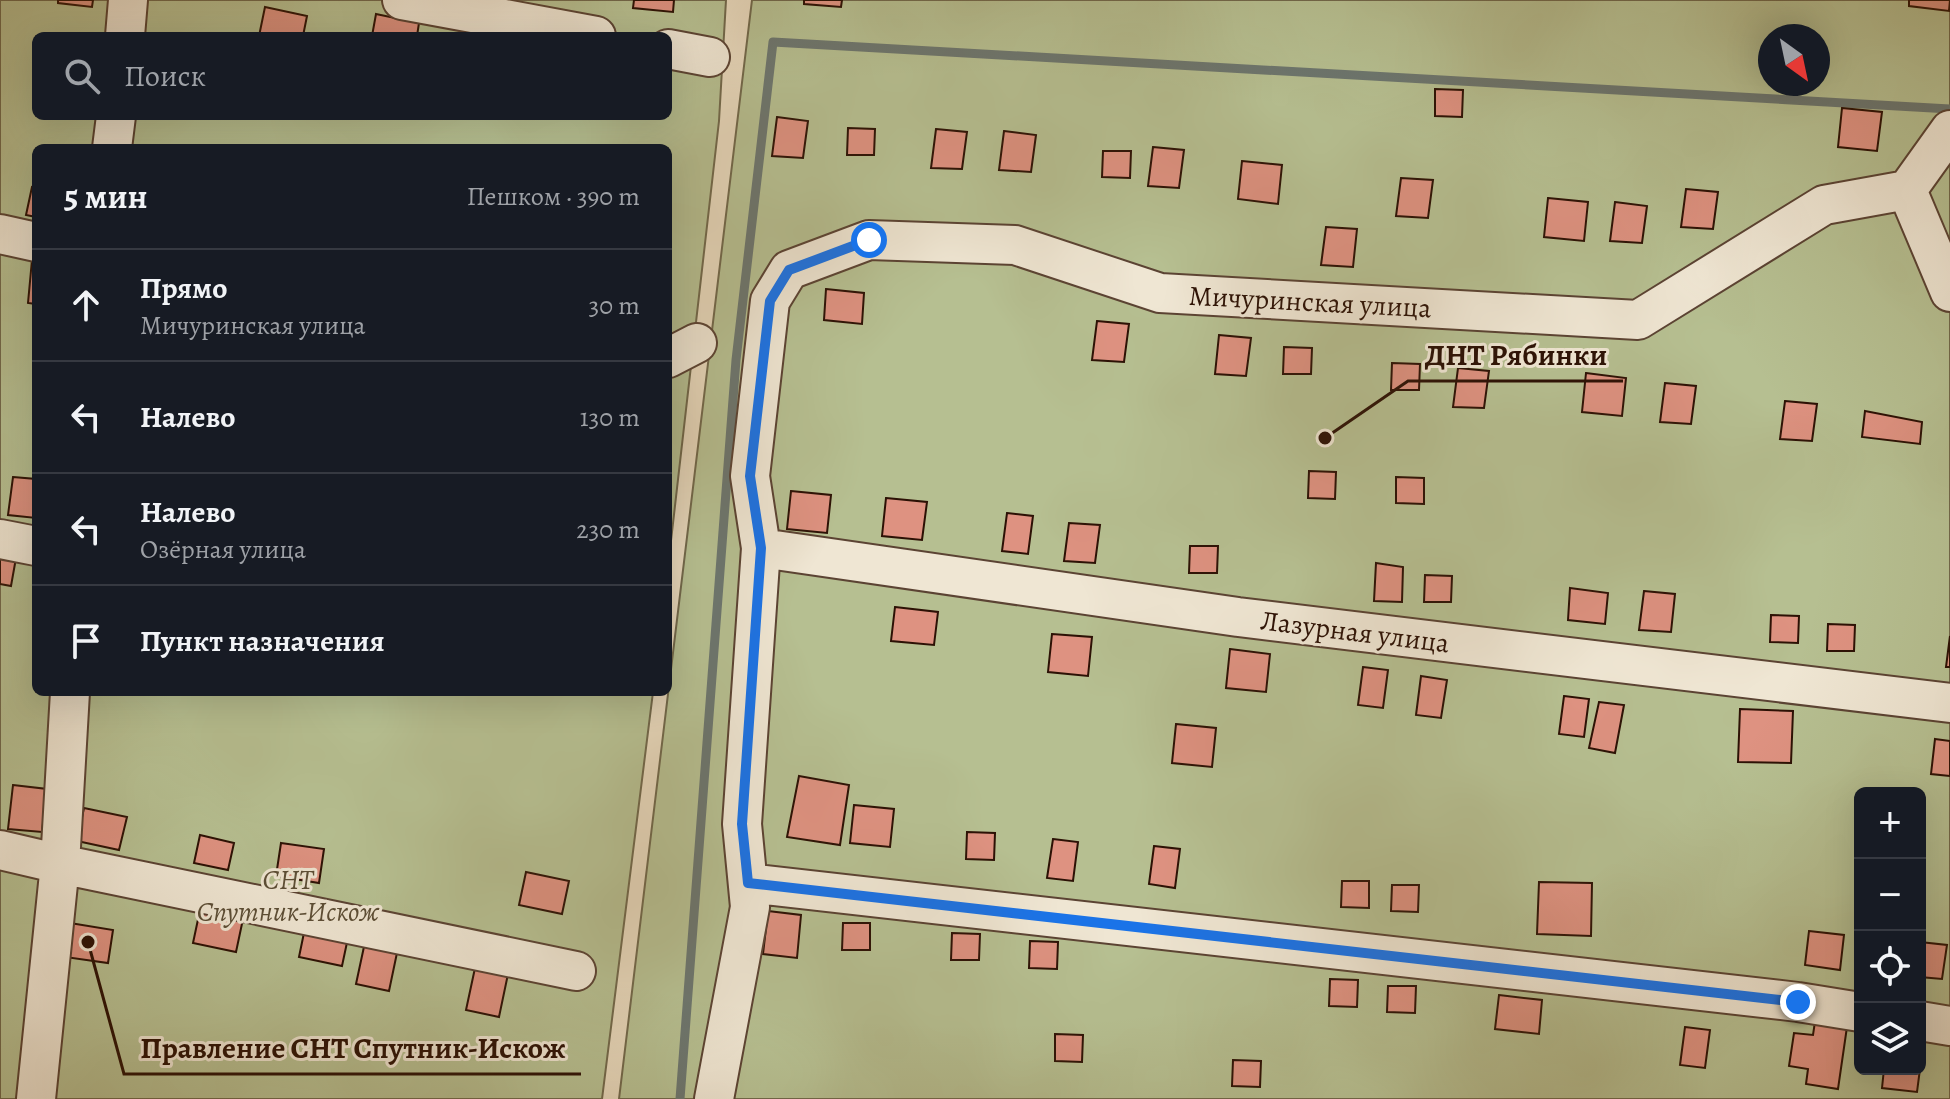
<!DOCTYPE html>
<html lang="ru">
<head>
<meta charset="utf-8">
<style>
  :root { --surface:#171b24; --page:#242831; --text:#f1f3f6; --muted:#9ea1a6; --line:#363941 }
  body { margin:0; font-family:Alegreya,serif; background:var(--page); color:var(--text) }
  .controls { position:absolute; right:24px; bottom:24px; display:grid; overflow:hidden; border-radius:12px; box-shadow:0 8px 32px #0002 }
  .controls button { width:72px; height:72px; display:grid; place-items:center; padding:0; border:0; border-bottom:2px solid var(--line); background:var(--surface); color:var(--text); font:40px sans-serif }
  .compass { position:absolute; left:1758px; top:24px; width:72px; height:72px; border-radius:50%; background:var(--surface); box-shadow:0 8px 32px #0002; rotate:147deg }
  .stop { position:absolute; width:24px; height:24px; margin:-18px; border:6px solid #1a73e8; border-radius:50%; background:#fff }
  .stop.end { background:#1a73e8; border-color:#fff; box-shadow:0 2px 8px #0008 }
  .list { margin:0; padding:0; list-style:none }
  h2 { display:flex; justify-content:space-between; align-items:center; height:104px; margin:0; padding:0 32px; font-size:34px }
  h2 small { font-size:26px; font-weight:400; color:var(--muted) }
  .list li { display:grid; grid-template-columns:52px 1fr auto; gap:24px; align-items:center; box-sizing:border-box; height:112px; padding:0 32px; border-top:2px solid var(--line) }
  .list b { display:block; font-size:30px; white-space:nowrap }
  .list p { margin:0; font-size:26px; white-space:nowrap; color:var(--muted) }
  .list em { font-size:26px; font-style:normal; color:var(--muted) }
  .icon { flex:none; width:44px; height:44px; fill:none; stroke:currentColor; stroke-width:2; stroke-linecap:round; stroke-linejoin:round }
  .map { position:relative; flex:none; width:1950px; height:1099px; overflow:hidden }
  .search { position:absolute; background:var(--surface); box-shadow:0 8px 32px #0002; left:32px; top:32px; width:640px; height:88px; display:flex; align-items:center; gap:20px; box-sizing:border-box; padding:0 28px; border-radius:12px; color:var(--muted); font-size:30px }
  .panel { position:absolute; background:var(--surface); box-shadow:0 8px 32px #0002; left:32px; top:144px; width:640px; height:552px; border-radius:12px }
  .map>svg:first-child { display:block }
  .green { fill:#b6bf91; stroke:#71684b; stroke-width:2; fill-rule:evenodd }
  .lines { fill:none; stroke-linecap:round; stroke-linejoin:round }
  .stream { stroke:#6c766f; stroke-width:9 }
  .building { fill:#de9281; stroke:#2c1105; stroke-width:2 }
  .minor-casing { stroke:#5b4333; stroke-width:42 }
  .minor { stroke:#efe6d3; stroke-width:38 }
  .route { stroke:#1a73e8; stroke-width:10 }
  .labels { text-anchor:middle; stroke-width:6; stroke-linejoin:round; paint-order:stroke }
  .street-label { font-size:28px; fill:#2c1105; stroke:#efe6d3 }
  .park-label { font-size:28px; font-style:italic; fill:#5c4e36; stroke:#efe6d3 }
  .leader { fill:none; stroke:#2c1105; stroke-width:3 }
  .callout-dot { fill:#2c1105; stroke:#efe6d3; stroke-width:3 }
  .callout-label { font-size:30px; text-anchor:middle; font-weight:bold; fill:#2c1105; stroke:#efe6d3; stroke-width:6; stroke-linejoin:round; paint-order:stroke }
</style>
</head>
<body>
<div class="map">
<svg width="1950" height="1099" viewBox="0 0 1950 1099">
  <rect width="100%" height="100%" fill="#e7d8bc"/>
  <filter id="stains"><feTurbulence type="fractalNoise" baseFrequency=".0025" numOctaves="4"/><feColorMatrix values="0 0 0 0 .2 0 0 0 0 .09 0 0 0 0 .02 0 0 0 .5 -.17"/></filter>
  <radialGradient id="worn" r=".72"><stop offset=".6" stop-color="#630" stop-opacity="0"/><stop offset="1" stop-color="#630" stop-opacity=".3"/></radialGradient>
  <path class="green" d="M0 0H726L719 121 668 567V148H36V692H653L602 1099H0ZM36 36H668V116H36Z
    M752 0H1950V1099H619ZM1770 36H1818V84H1770ZM1860 793H1920V1069H1860Z"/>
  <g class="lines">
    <path class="stream" d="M680 1099 736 360 773 42 1950 109"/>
  </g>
  <path class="building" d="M58 0H93L92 7 58 3Z
    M634 0H674L673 12 633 8Z
    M804 0H842L841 7 804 4Z
    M1909 0H1950L1949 11 1909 6Z
    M265 7 307 16 303 36H259Z
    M376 14 419 23 417 36H372Z
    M1435 89 1463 90 1462 117 1435 116Z
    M1842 108 1882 112 1877 151 1838 147Z
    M777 117 808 121 803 158 772 156Z
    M848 128 875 129 874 155H847Z
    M936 129 967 132 962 169 931 168Z
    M1004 131 1036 135 1031 172 999 170Z
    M1153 147 1184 150 1179 188 1148 186Z
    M1103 151H1131L1130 178 1102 177Z
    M1242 161 1282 165 1278 204 1238 199Z
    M1401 178 1433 180 1428 218 1396 216Z
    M32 187 36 188V217L26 215Z
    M1686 189 1718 192 1713 229 1681 227Z
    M1548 198 1588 202 1584 241 1544 237Z
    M1615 202 1647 206 1642 243 1610 241Z
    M1326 227 1357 229 1353 267 1321 265Z
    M32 260H36V304L28 303Z
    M826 289 864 293 862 324 824 320Z
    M1097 321 1129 324 1124 362 1092 360Z
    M1219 335 1251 338 1246 376 1215 374Z
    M1284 347 1312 348 1311 374H1283Z
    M1392 363 1420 364 1419 390H1391Z
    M1458 368 1489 371 1484 408 1453 407Z
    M1586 373 1626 378 1622 416 1582 412Z
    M1665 383 1696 386 1691 424 1660 422Z
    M1785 401 1817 404 1812 441 1780 439Z
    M1865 411 1922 422 1920 444 1862 437Z
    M1309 471 1336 472 1335 499 1308 498Z
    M13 477 36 479V518L8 515Z
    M1396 477 1424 478V504L1396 503Z
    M791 491 831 495 827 533 787 529Z
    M886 498 927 502 922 540 882 536Z
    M1007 513 1033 516 1028 554 1002 551Z
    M1069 523 1100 525 1095 563 1064 561Z
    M1190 546H1218L1217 573H1189Z
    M0 556 16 558 11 586 0 584Z
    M1376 563 1403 567 1402 602 1374 601Z
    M1425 575 1452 576 1451 602H1424Z
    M1570 588 1608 593 1605 624 1568 620Z
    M1644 591 1675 594 1671 632 1639 630Z
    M895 607 938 612 934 645 891 641Z
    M1771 615 1799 616 1798 643 1770 642Z
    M1828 624 1855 625 1854 651H1827Z
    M1052 634 1092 637 1088 676 1048 672Z
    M1950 636V667H1946Z
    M1230 649 1270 654 1266 692 1226 688Z
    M1363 667 1388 670 1383 708 1358 705Z
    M1421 676 1447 680 1441 718 1416 715Z
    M1564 696 1589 699 1584 737 1559 734Z
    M1599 702 1624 705 1615 753 1589 748Z
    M1740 709 1793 711 1791 763 1738 762Z
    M1176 724 1216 728 1212 767 1172 763Z
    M1935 739 1950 741V776L1931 774Z
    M799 776 849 785 840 845 787 837Z
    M13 785 47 789 42 832 8 829Z
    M854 805 894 809 890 847 850 843Z
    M84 808 127 817 119 850 77 841Z
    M967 832 995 833 994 860 966 859Z
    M200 835 234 843 228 870 194 863Z
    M1053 839 1078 842 1073 881 1047 878Z
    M281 843 324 849 319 883 276 876Z
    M1154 846 1180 849 1175 888 1149 884Z
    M526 872 569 881 562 914 519 905Z
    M1342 881H1369V908L1341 907Z
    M1539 882 1592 883 1591 936 1537 934Z
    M1392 885H1419L1418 912 1391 911Z
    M200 910 243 919 236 952 193 943Z
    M768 911 801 915 797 958 763 954Z
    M70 923 113 930 108 963 65 957Z
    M306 923 349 933 342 966 299 957Z
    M843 923H870V950H842Z
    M1809 931 1844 935 1840 970 1805 965Z
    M952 933 980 934 979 960H951Z
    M1030 941 1058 942 1057 969 1029 968Z
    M365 942 398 948 389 991 356 984Z
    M1920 942 1947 945 1942 979 1920 977Z
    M475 968 508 974 499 1017 466 1010Z
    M1330 979 1358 980 1357 1007 1329 1006Z
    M1388 986H1416L1415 1013 1387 1012Z
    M1499 995 1542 1000 1539 1034 1495 1029Z
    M1816 1015 1848 1020 1838 1089 1806 1084 1808 1069 1789 1066 1794 1033 1813 1035Z
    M1685 1027 1710 1030 1705 1068 1680 1065Z
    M1055 1034 1083 1035 1082 1062 1055 1061Z
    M1233 1060 1261 1061 1260 1087 1232 1086Z
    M1884 1069H1920L1917 1092 1882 1088Z"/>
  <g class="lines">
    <defs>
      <path id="minor" d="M402 0 596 36
        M125 36 128 0
        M668 49 710 57
        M1950 130 1907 190 1950 292
        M112 148 116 116
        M0 234 36 242
        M668 358 697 343
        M0 539 36 546
        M761 548 1238 617 1950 703
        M0 850 60 864 576 971
        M748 883 1798 1002 1860 1012
        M1920 1021 1950 1026
        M36 1099 60 864 70 692
        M714 1099 750 907 742 824 761 548 750 476 770 301 789 270 869 240 1015 245 1160 293 1638 320 1824 205 1907 190"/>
    </defs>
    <use href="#minor" class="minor-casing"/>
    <use href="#minor" class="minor"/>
  </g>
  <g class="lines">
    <path class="route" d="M869 240 789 270 770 301 750 476 761 548 742 824 748 883 1798 1002"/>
  </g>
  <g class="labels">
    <g class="street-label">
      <text transform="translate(1310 301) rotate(3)" y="10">Мичуринская улица</text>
      <text transform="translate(1355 631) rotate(7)" y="10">Лазурная улица</text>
    </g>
    <g class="park-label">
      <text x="288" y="889">СНТ<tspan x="288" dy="32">Спутник-Искож</tspan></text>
    </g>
  </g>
  <path class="leader" d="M1325 438L1408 381H1623M88 942L124 1074H581"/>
  <g class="callout-dot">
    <circle cx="1325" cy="438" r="8"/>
    <circle cx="88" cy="942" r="8"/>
  </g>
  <g class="callout-label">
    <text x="1516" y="365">ДНТ Рябинки</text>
    <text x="353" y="1058">Правление СНТ Спутник-Искож</text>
  </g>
  <rect width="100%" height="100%" filter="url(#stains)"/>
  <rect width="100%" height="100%" fill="url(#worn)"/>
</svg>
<div class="controls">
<button>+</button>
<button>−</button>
<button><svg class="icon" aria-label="locate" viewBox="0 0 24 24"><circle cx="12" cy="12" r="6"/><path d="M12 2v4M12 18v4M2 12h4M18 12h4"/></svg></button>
<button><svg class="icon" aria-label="layers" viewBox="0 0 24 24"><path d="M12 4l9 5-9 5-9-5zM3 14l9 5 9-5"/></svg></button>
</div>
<svg class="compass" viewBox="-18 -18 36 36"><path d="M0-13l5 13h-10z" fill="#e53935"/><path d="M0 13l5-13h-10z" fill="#9ea1a6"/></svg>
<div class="stop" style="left:869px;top:240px"></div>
<div class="stop end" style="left:1798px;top:1002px"></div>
<div class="search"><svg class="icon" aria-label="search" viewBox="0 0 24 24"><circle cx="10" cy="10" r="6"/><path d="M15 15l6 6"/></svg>Поиск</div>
<section class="panel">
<h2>5 мин<small>Пешком · 390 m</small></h2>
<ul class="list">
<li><svg class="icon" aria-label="ahead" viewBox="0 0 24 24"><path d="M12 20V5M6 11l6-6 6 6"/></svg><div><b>Прямо</b><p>Мичуринская улица</p></div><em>30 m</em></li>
<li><svg class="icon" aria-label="left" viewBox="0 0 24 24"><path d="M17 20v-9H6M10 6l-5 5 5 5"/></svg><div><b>Налево</b></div><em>130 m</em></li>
<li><svg class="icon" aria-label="left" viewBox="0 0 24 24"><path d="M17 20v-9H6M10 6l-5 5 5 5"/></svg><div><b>Налево</b><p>Озёрная улица</p></div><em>230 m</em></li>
<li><svg class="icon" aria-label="arrive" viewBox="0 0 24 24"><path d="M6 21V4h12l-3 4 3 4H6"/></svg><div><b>Пункт назначения</b></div></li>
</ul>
</section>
</div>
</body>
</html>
